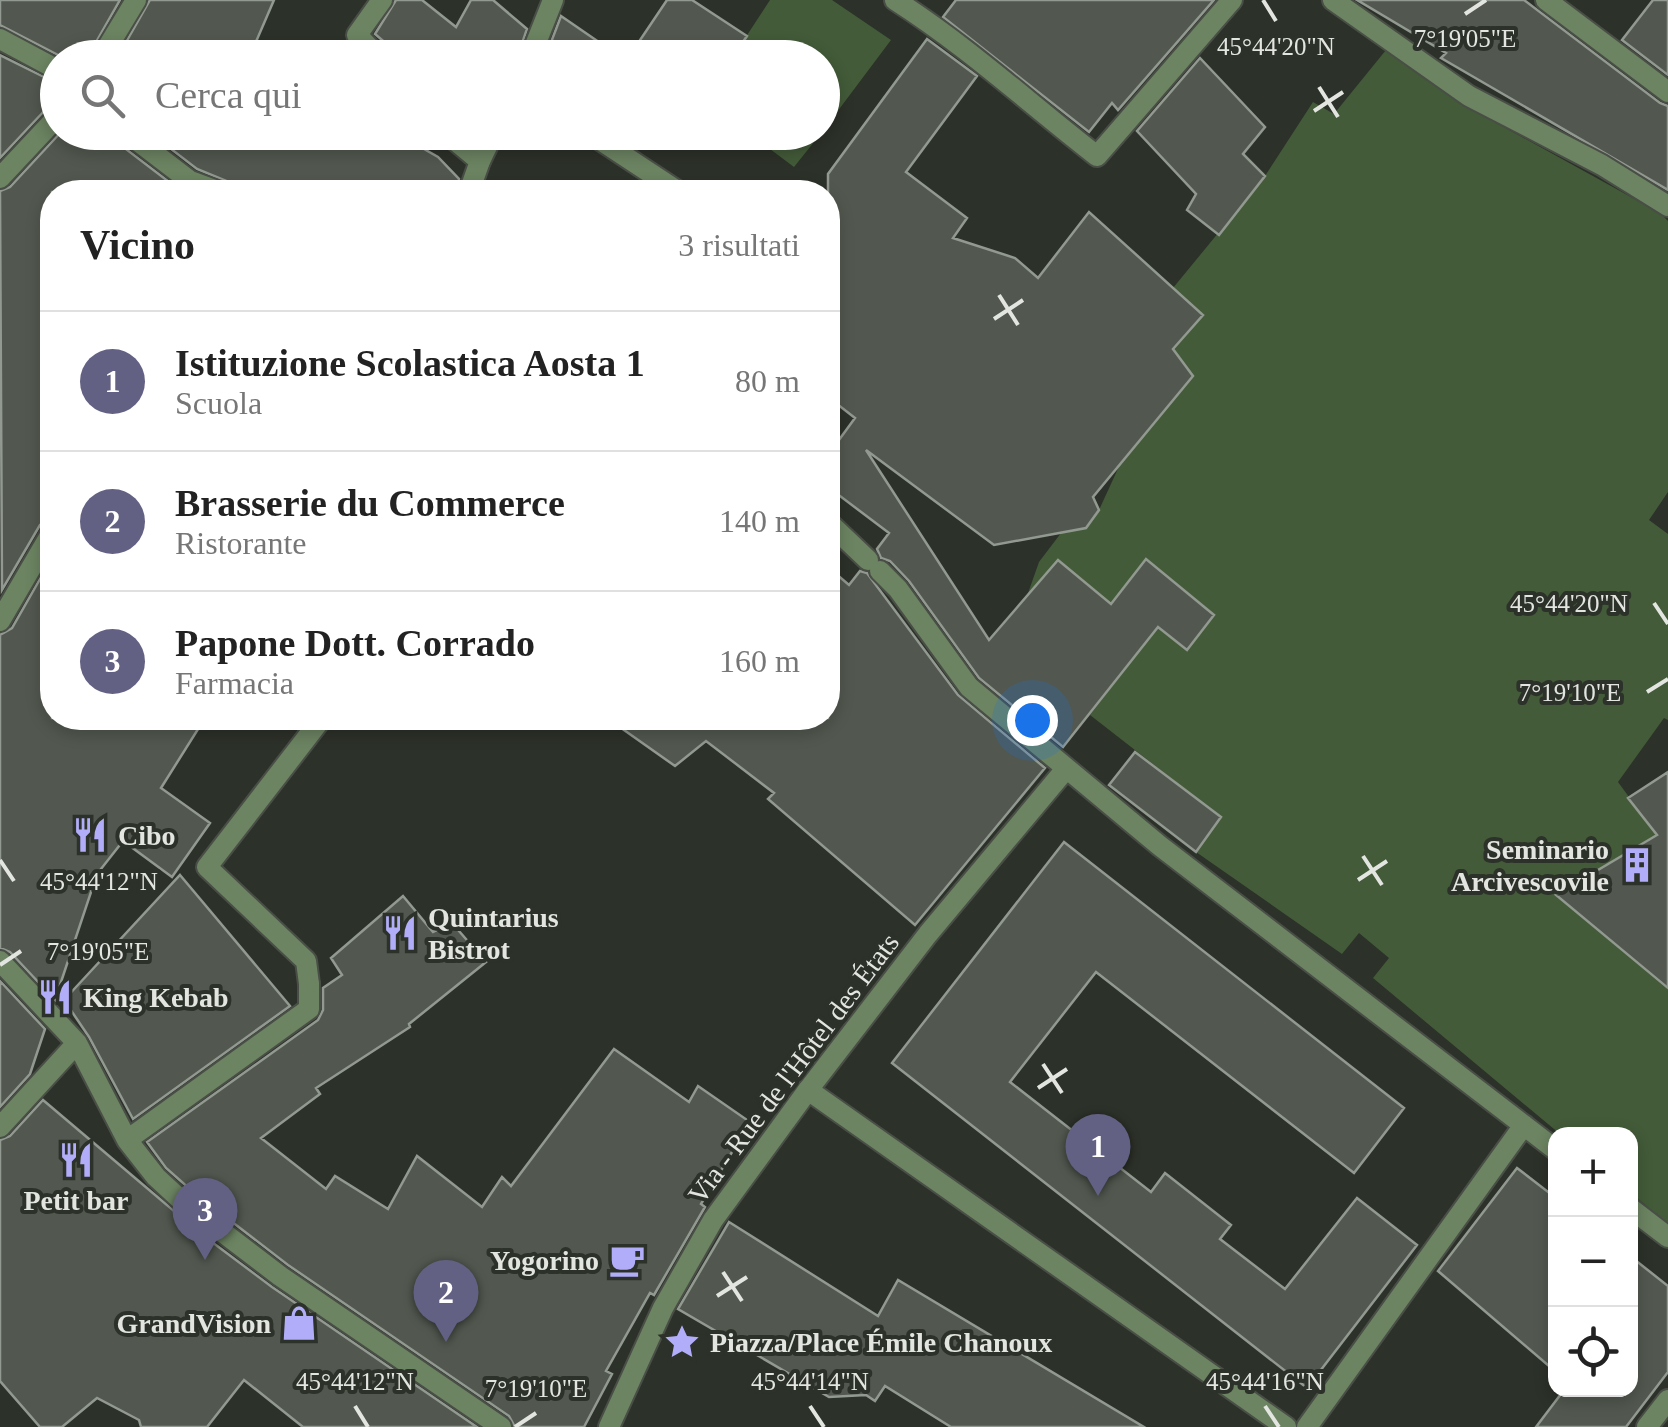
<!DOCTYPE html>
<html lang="it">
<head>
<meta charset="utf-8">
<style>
  :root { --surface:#fff; --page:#f2f2f2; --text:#222; --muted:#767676; --line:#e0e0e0; --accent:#636183 }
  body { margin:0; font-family:"Times New Roman",serif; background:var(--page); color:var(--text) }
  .controls { position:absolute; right:30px; bottom:30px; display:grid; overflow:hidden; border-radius:20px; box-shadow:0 5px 15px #0003 }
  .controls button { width:90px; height:90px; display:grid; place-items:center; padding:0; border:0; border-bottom:2px solid var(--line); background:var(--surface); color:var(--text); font:50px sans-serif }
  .you { position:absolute; left:1032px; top:720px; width:35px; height:35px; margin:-25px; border:8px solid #fff; border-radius:50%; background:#1a73e8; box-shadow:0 0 0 15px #1a73e833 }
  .badge { display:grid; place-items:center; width:65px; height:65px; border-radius:50%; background:var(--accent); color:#fff; font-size:32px; font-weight:700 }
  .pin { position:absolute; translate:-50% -82px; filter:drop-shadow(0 2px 5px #0008) }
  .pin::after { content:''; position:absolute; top:52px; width:35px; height:30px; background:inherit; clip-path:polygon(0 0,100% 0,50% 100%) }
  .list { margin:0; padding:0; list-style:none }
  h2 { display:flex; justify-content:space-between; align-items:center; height:130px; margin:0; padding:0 40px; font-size:42px }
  h2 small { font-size:32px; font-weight:400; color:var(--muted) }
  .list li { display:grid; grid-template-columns:65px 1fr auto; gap:30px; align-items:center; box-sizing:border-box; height:140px; padding:0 40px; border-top:2px solid var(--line) }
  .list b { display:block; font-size:38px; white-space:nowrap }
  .list p { margin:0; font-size:32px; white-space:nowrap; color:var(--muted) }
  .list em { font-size:32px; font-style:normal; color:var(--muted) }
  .icon { flex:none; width:55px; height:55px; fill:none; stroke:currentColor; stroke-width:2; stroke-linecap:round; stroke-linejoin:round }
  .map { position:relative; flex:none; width:1668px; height:1427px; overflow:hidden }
  .search { position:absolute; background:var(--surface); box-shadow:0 5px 15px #0003; left:40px; top:40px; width:800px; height:110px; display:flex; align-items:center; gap:25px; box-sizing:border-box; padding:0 35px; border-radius:55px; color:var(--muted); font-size:38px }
  .panel { position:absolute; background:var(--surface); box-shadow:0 5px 15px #0003; left:40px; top:180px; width:800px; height:550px; border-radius:40px }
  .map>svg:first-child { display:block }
  .green { fill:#435b39 }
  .building { fill:#52584f; stroke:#929990; stroke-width:2.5 }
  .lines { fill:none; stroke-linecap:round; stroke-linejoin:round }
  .service-casing { stroke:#494e46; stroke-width:24 }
  .pedestrian-casing { stroke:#494e46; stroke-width:24 }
  .minor-casing { stroke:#494e46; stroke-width:24 }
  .service { stroke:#6c8462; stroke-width:20 }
  .pedestrian { stroke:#6c8462; stroke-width:20 }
  .minor { stroke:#6c8462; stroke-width:20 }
  .ticks { fill:none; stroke:#e2e5e0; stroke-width:4 }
  .labels { text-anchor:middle; stroke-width:8; stroke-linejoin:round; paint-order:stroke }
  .poi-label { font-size:28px; font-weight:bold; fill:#e2e5e0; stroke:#2c3129; text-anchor:start }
  .street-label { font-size:28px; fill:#e2e5e0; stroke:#2c3129 }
  .ticks-label { font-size:25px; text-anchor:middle; fill:#e2e5e0; stroke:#2c3129; stroke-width:8; stroke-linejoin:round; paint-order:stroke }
</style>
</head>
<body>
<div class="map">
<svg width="1668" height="1427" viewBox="0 0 1668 1427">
  <rect width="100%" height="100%" fill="#2c3129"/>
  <path class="green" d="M770 0H832L891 40 822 132V58H732Z
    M1386 50 1464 105 1660 213 1668 221V492L1649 520 1668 534V720L1664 718 1618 782 1657 835 1556 895 1668 988V1224L1631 1193 1630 1134H1560L1373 978 1389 958 1359 933 1342 954 1196 852 1221 817 1090 715 1158 627 1187 650 1214 614 1147 559 1111 604 1027 596 1039 562 1061 533 1086 528 1099 510 1173 349 1203 315 1173 288 1265 176 1313 102 1334 114Z
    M763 133V132H822L794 167 758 140Z"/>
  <path class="building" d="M0 0H120L87 58H64L0 25Z
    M150 0H274L249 58H117Z
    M396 0H422L456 27 471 0H493L527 29 517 58H403L375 34Z
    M667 0H692L747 36 732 58H628Z
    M956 0H1214L1118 110 1112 103 1089 132 943 17Z
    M1357 0H1524L1660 103 1668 106V190L1441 58 1446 53Z
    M1653 0H1668V75L1622 40Z
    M561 16 622 58H545Z
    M927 39 977 76 906 172 967 218 953 238 1015 258 1038 278 1089 212 1203 315 1173 349 1193 376 1093 497 1099 510 1086 528 994 545 866 450 989 640 1058 560 1111 604 1146 559 1214 615 1187 650 1158 627 1063 747 979 678 909 581 890 561 881 558 877 549 889 533 828 487V455L855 418 828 397V174Z
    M0 55 58 84V103L48 107 0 158Z
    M1200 58 1265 127 1243 154 1265 176 1219 235 1187 210 1196 194 1137 131Z
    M61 132H113L118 143 177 188 176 192H52V518L40 525 2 590 0 191 10 187Z
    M149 132H394L438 157 459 179 456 192H253L197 169Z
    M52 558V718H205L161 788 210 823 172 877 123 841 97 874 55 1000 10 952 0 948V635L12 628Z
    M828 567 849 585 860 571 867 573 958 695 1045 768 915 925 768 799 774 793 706 741 675 766 607 718H828Z
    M1135 752 1221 817 1196 852 1109 785Z
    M1668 772V988L1556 895 1657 835 1628 798Z
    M1064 842 1404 1108 1354 1173 1096 972 1010 1082 1151 1192 1165 1173 1231 1225 1220 1239 1285 1289 1357 1198 1417 1245 1307 1388 892 1063Z
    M180 875 290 1006 133 1119 89 1037 64 1000Z
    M403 896 433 932 452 923 486 962 409 1024 410 1027 316 1088 320 1094 261 1138 326 1189 335 1176 388 1209 417 1156 482 1207 502 1177 511 1186 614 1049 689 1102 698 1086 750 1122 701 1204 705 1207 654 1295 650 1293 606 1371 612 1374 584 1427H515L509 1416 288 1265 192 1191 166 1168 147 1142 318 1020 323 1010V988L342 975 331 958Z
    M0 981 45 1029 30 1074 0 1107Z
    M43 1100 200 1233 272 1287 477 1427H303L244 1380 207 1427H141L139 1420 97 1398 62 1427H40L0 1381V1140L10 1136Z
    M1517 1168 1556 1198V1372L1438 1271Z
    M729 1222 878 1316 898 1280 1144 1427H951L885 1386 875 1401 866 1395 829 1397 678 1309Z
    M1630 1256 1668 1286V1372L1626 1427H1536L1564 1390H1630Z"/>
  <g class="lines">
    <defs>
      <path id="service" d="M379 58 357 35 382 0
        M445 132 480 161"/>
      <path id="pedestrian" d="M0 39 58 70
        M101 58 136 0
        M530 58 553 0
        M126 132 190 181 220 192
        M588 132 679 192
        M0 178 58 116
        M0 621 52 532
        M0 961 77 1043 127 1140 156 1177 183 1202 280 1276 501 1427
        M0 1127 77 1043
        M127 1140 309 1009V984
        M609 1427 663 1308 713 1220 808 1090"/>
      <path id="minor" d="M895 0C967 46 1030 104 1097 156L1232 0
        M1333 0 1469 96 1602 165 1668 206
        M1546 0 1668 92
        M469 192 480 161 494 132
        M828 522 868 560
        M880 571 898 589 969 687 1160 846 1556 1150
        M1065 770 928 934 808 1090 1286 1427
        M309 984 306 961 207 867 322 718
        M1630 1208 1668 1237
        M1307 1427 1524 1125
        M1647 1427 1668 1400"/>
    </defs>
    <use href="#service" class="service-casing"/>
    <use href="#pedestrian" class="pedestrian-casing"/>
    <use href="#minor" class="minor-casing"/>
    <use href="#service" class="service"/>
    <use href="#pedestrian" class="pedestrian"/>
    <use href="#minor" class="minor"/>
  </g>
  <path class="ticks" d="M1263 0 1276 21M1465 14 1486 0M1319 87 1338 117M1314 111 1343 92M999 295 1018 325M994 319 1023 300M1654 603 1668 624M1647 692 1668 679M1363 856 1382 885M0 860 14 881M1358 880 1387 861M0 965 21 951M1043 1064 1062 1093M1038 1088 1067 1069M723 1272 742 1301M717 1296 747 1277M355 1406 368 1427M810 1406 824 1427M1265 1406 1279 1427M515 1427 536 1413"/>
  <defs>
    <symbol id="restaurant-bare" viewBox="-9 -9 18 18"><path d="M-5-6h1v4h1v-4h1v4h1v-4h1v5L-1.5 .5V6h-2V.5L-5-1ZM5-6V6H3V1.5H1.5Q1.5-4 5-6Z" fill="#b2adf9" stroke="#2c3129" stroke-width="2.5" paint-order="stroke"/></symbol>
    <symbol id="building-bare" viewBox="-9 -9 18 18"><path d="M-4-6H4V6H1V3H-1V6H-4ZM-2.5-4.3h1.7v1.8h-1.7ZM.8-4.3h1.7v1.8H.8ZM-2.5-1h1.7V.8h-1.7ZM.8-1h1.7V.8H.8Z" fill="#b2adf9" stroke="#2c3129" stroke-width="2.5" paint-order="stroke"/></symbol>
    <symbol id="cafe-bare" viewBox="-9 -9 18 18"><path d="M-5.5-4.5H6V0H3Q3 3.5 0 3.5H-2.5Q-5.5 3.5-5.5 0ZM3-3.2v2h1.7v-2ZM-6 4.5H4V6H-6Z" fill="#b2adf9" stroke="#2c3129" stroke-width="2.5" paint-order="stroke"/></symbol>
    <symbol id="shop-bare" viewBox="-9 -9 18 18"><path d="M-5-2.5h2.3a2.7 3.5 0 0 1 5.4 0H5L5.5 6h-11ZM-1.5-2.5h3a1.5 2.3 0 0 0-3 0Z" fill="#b2adf9" stroke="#2c3129" stroke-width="2.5" paint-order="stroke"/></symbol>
    <symbol id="sight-bare" viewBox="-9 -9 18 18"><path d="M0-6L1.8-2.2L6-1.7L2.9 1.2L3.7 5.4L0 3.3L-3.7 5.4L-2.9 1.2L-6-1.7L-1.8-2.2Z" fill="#b2adf9" stroke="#2c3129" stroke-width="2.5" paint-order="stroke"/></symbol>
  </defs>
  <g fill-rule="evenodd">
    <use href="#restaurant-bare" x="65" y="810" width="50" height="50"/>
    <use href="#building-bare" x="1612" y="840" width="50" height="50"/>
    <use href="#restaurant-bare" x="375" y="908" width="50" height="50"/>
    <use href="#restaurant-bare" x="30" y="972" width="50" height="50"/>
    <use href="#restaurant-bare" x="51" y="1135" width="50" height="50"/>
    <use href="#cafe-bare" x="602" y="1235" width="50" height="50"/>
    <use href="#shop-bare" x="274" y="1298" width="50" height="50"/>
    <use href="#sight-bare" x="657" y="1317" width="50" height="50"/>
  </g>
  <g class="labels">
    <g class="poi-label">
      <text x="118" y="845">Cibo</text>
      <text x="1609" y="859" text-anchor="end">Seminario<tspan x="1609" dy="32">Arcivescovile</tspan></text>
      <text x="428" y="927">Quintarius<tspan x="428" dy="32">Bistrot</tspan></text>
      <text x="83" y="1007">King Kebab</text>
      <text x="76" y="1210" text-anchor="middle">Petit bar</text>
      <text x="599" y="1270" text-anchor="end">Yogorino</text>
      <text x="271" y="1333" text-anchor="end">GrandVision</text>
      <text x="710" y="1352">Piazza/Place Émile Chanoux</text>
    </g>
    <g class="street-label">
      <text transform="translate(793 1068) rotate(-53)" y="10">Via - Rue de l'Hôtel des États</text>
    </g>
  </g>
  <g class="ticks-label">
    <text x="1465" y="47">7°19'05"E</text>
    <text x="1276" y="55">45°44'20"N</text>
    <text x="1569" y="612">45°44'20"N</text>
    <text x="1570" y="701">7°19'10"E</text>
    <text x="99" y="890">45°44'12"N</text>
    <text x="98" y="960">7°19'05"E</text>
    <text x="355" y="1390">45°44'12"N</text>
    <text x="810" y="1390">45°44'14"N</text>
    <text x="1265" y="1390">45°44'16"N</text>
    <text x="536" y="1397">7°19'10"E</text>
  </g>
</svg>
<div class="controls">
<button>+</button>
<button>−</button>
<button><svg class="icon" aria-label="locate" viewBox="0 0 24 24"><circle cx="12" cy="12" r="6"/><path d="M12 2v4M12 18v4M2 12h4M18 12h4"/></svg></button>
</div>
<div class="you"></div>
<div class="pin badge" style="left:1098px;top:1196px">1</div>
<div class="pin badge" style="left:446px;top:1342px">2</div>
<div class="pin badge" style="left:205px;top:1260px">3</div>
<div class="search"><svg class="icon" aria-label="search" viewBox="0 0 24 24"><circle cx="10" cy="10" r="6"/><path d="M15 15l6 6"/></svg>Cerca qui</div>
<section class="panel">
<h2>Vicino<small>3 risultati</small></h2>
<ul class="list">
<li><span class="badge">1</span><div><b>Istituzione Scolastica Aosta 1</b><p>Scuola</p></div><em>80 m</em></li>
<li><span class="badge">2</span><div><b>Brasserie du Commerce</b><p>Ristorante</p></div><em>140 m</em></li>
<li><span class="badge">3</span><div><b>Papone Dott. Corrado</b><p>Farmacia</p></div><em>160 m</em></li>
</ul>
</section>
</div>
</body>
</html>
